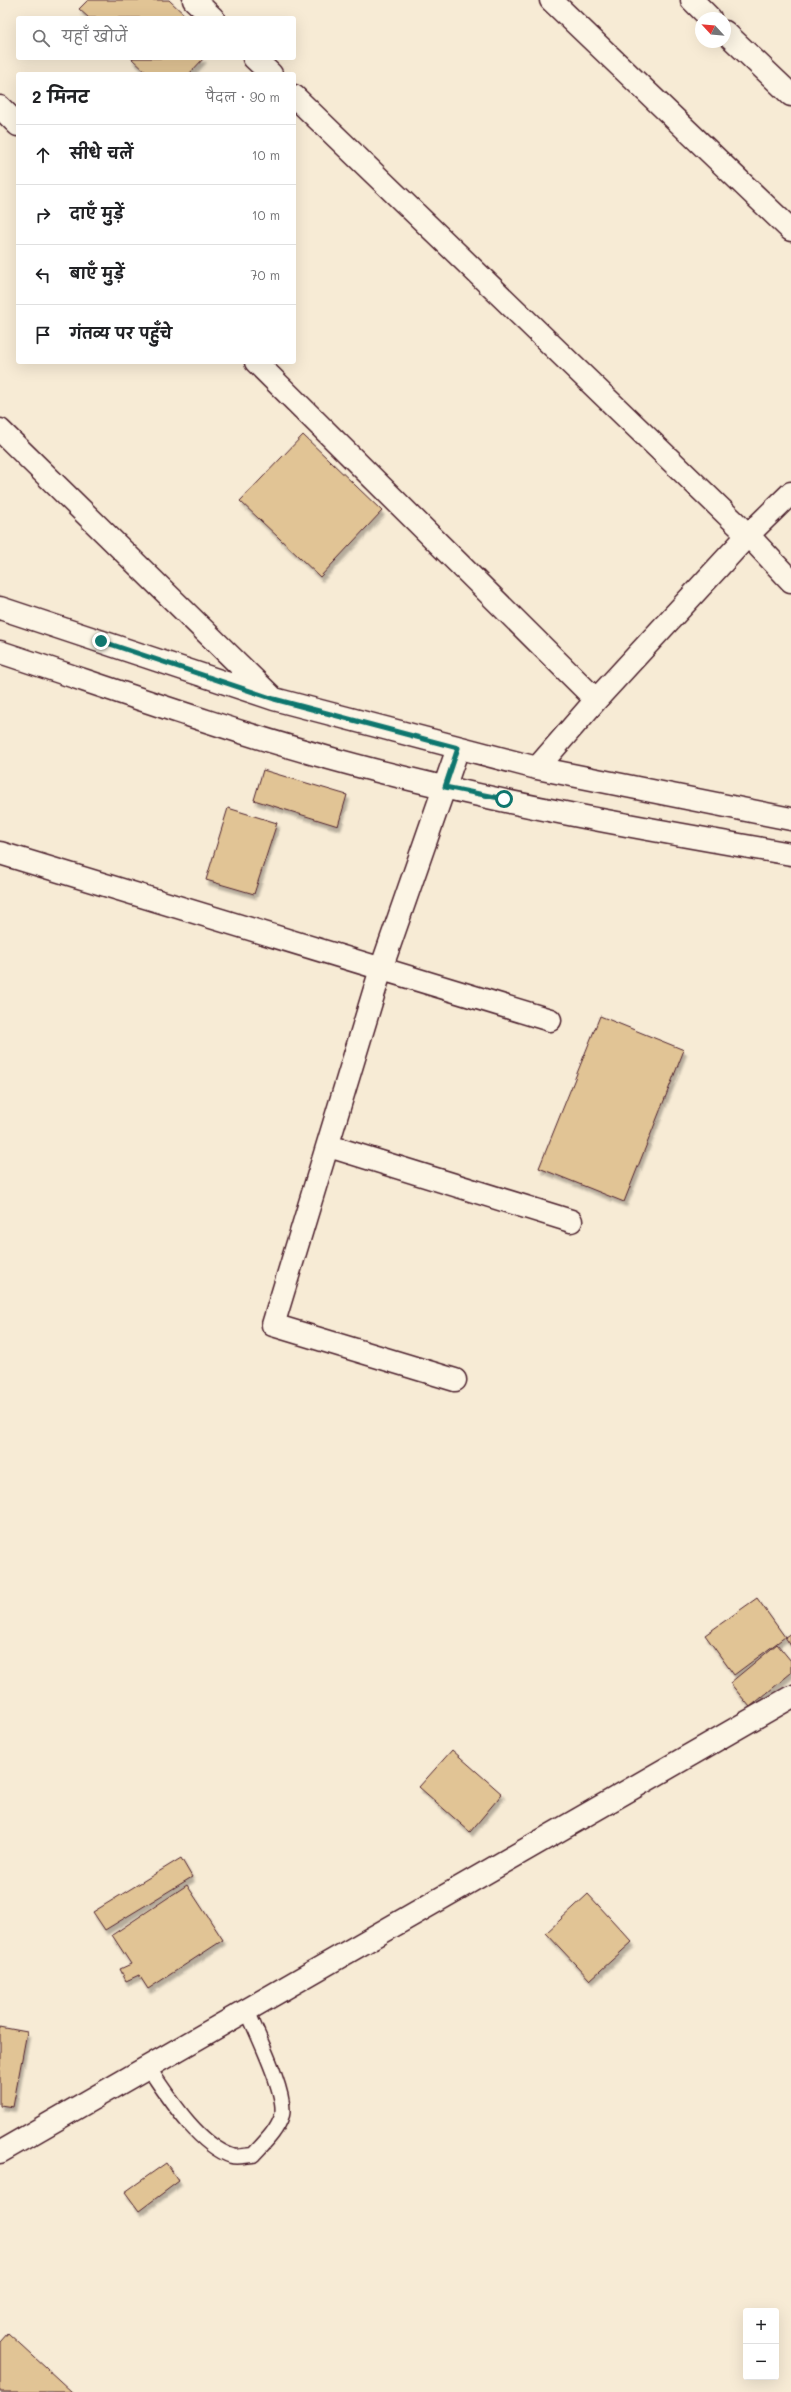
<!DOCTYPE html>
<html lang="hi">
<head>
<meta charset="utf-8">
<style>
  :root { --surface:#fff; --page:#f6f6f6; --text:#202124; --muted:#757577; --line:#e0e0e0 }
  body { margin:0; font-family:Mali,"Playpen Sans Deva",sans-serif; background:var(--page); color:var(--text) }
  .controls { position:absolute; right:12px; bottom:12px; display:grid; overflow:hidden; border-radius:4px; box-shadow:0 4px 16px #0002 }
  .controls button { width:36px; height:36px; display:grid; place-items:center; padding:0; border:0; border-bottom:1px solid var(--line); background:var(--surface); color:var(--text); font:20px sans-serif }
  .compass { position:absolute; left:695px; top:12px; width:36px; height:36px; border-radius:50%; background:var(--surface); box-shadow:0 4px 16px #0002; rotate:296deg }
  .stop { position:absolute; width:12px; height:12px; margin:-9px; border:3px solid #0f766e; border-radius:50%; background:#fff }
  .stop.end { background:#0f766e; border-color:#fff; box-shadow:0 1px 4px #0008 }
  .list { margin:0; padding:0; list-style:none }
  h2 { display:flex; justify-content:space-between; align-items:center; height:52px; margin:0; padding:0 16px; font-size:17px }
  h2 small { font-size:13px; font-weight:400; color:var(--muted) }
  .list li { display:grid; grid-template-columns:26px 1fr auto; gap:12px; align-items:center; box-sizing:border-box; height:60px; padding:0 16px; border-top:1px solid var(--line) }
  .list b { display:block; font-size:15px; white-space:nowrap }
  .list em { font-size:13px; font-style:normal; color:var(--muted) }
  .icon { flex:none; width:22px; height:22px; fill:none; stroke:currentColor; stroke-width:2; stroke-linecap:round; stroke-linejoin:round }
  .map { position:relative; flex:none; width:791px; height:2392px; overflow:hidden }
  .search { position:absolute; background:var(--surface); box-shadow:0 4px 16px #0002; left:16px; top:16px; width:280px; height:44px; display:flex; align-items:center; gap:10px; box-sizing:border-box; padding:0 14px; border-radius:4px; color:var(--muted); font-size:15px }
  .panel { position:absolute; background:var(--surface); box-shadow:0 4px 16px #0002; left:16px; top:72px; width:280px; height:292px; border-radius:4px }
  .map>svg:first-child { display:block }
  .building { fill:#e1c495; stroke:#4a1f2b; filter:url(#shadow) }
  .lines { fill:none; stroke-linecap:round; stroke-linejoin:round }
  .service-casing { stroke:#4a1f2b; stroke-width:17 }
  .minor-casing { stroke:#4a1f2b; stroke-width:25 }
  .secondary-casing { stroke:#4a1f2b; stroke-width:25 }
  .service { stroke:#fcf5e5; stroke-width:14 }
  .minor { stroke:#fcf5e5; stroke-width:22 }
  .secondary { stroke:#fcf5e5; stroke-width:22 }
  .route { stroke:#0f766e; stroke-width:5 }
</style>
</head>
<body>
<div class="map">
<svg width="791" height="2392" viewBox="0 0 791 2392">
  <defs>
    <filter id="shadow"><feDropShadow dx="2.5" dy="4.5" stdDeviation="1" flood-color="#0004"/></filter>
  </defs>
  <rect width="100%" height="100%" fill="#f7ebd5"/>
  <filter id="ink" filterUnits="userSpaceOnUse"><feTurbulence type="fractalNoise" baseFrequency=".025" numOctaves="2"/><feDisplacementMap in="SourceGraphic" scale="8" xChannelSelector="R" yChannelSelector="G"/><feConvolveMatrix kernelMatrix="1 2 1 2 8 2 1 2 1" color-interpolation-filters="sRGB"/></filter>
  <g filter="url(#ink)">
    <path class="building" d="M88 0H169L188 18H89L79 9Z
      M131 58H204L189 74H148Z
      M303 435 382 511 320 577 240 501Z
      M263 770 347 795 338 826 254 800Z
      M228 808 277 823 254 894 206 880Z
      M600 1016 684 1050 624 1202 539 1168Z
      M757 1598 785 1637 734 1675 705 1635Z
      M791 1633V1646L785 1637Z
      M777 1644 791 1661V1673L750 1707 730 1683Z
      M452 1750 502 1794 470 1832 419 1787Z
      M181 1858 192 1877 105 1930 93 1912Z
      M187 1885 223 1940 148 1989 139 1975 126 1981 120 1969 131 1964 112 1935Z
      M588 1894 632 1942 590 1980 546 1933Z
      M0 2027 27 2032 13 2107 0 2105Z
      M166 2163 179 2181 139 2211 125 2192Z
      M8 2333 72 2392H0V2342Z"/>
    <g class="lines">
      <defs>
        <path id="service" d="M148 2067C167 2095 198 2145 232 2156 237 2158 247 2155 253 2155 264 2143 277 2131 282 2115 287 2094 256 2032 247 2010"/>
        <path id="minor" d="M194 0 213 18
          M551 0 791 230
          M692 0 710 18
          M725 32 791 95
          M254 58 271 74
          M294 96 748 535 596 700
          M0 107 18 125
          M256 362 596 700 537 768
          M0 430 271 696
          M791 493 748 535 791 581
          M0 608 274 699 537 768 791 819
          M0 652C112 689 223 729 336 760 485 801 639 828 791 854
          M0 853 550 1020
          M329 1146 571 1221
          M455 1380 273 1325 381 969 458 748"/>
        <path id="secondary" d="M0 2152 791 1697"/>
      </defs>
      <use href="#service" class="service-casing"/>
      <use href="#minor" class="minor-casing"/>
      <use href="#secondary" class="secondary-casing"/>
      <use href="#service" class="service"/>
      <use href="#minor" class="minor"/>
      <use href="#secondary" class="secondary"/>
    </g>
  </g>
  <g class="lines" filter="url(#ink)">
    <path class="route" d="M101 641 274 699 458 748 445 787 504 799"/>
  </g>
</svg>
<div class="controls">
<button>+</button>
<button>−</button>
</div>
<svg class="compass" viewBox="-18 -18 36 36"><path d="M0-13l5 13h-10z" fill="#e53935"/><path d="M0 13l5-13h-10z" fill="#757577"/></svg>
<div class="stop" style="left:504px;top:799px"></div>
<div class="stop end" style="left:101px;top:641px"></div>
<div class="search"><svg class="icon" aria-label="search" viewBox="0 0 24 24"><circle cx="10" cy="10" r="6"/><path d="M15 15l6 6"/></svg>यहाँ खोजें</div>
<section class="panel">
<h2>2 मिनट<small>पैदल · 90 m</small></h2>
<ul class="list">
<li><svg class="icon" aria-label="ahead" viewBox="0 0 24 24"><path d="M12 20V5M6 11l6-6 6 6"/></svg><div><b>सीधे चलें</b></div><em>10 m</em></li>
<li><svg class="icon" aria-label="right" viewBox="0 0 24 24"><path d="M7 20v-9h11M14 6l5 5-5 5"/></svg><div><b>दाएँ मुड़ें</b></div><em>10 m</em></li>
<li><svg class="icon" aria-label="left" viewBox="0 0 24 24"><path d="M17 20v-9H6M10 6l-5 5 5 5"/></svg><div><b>बाएँ मुड़ें</b></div><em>70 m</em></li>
<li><svg class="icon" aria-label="arrive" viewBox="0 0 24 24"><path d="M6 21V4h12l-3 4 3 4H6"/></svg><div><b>गंतव्य पर पहुँचे</b></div></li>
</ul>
</section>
</div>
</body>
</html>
